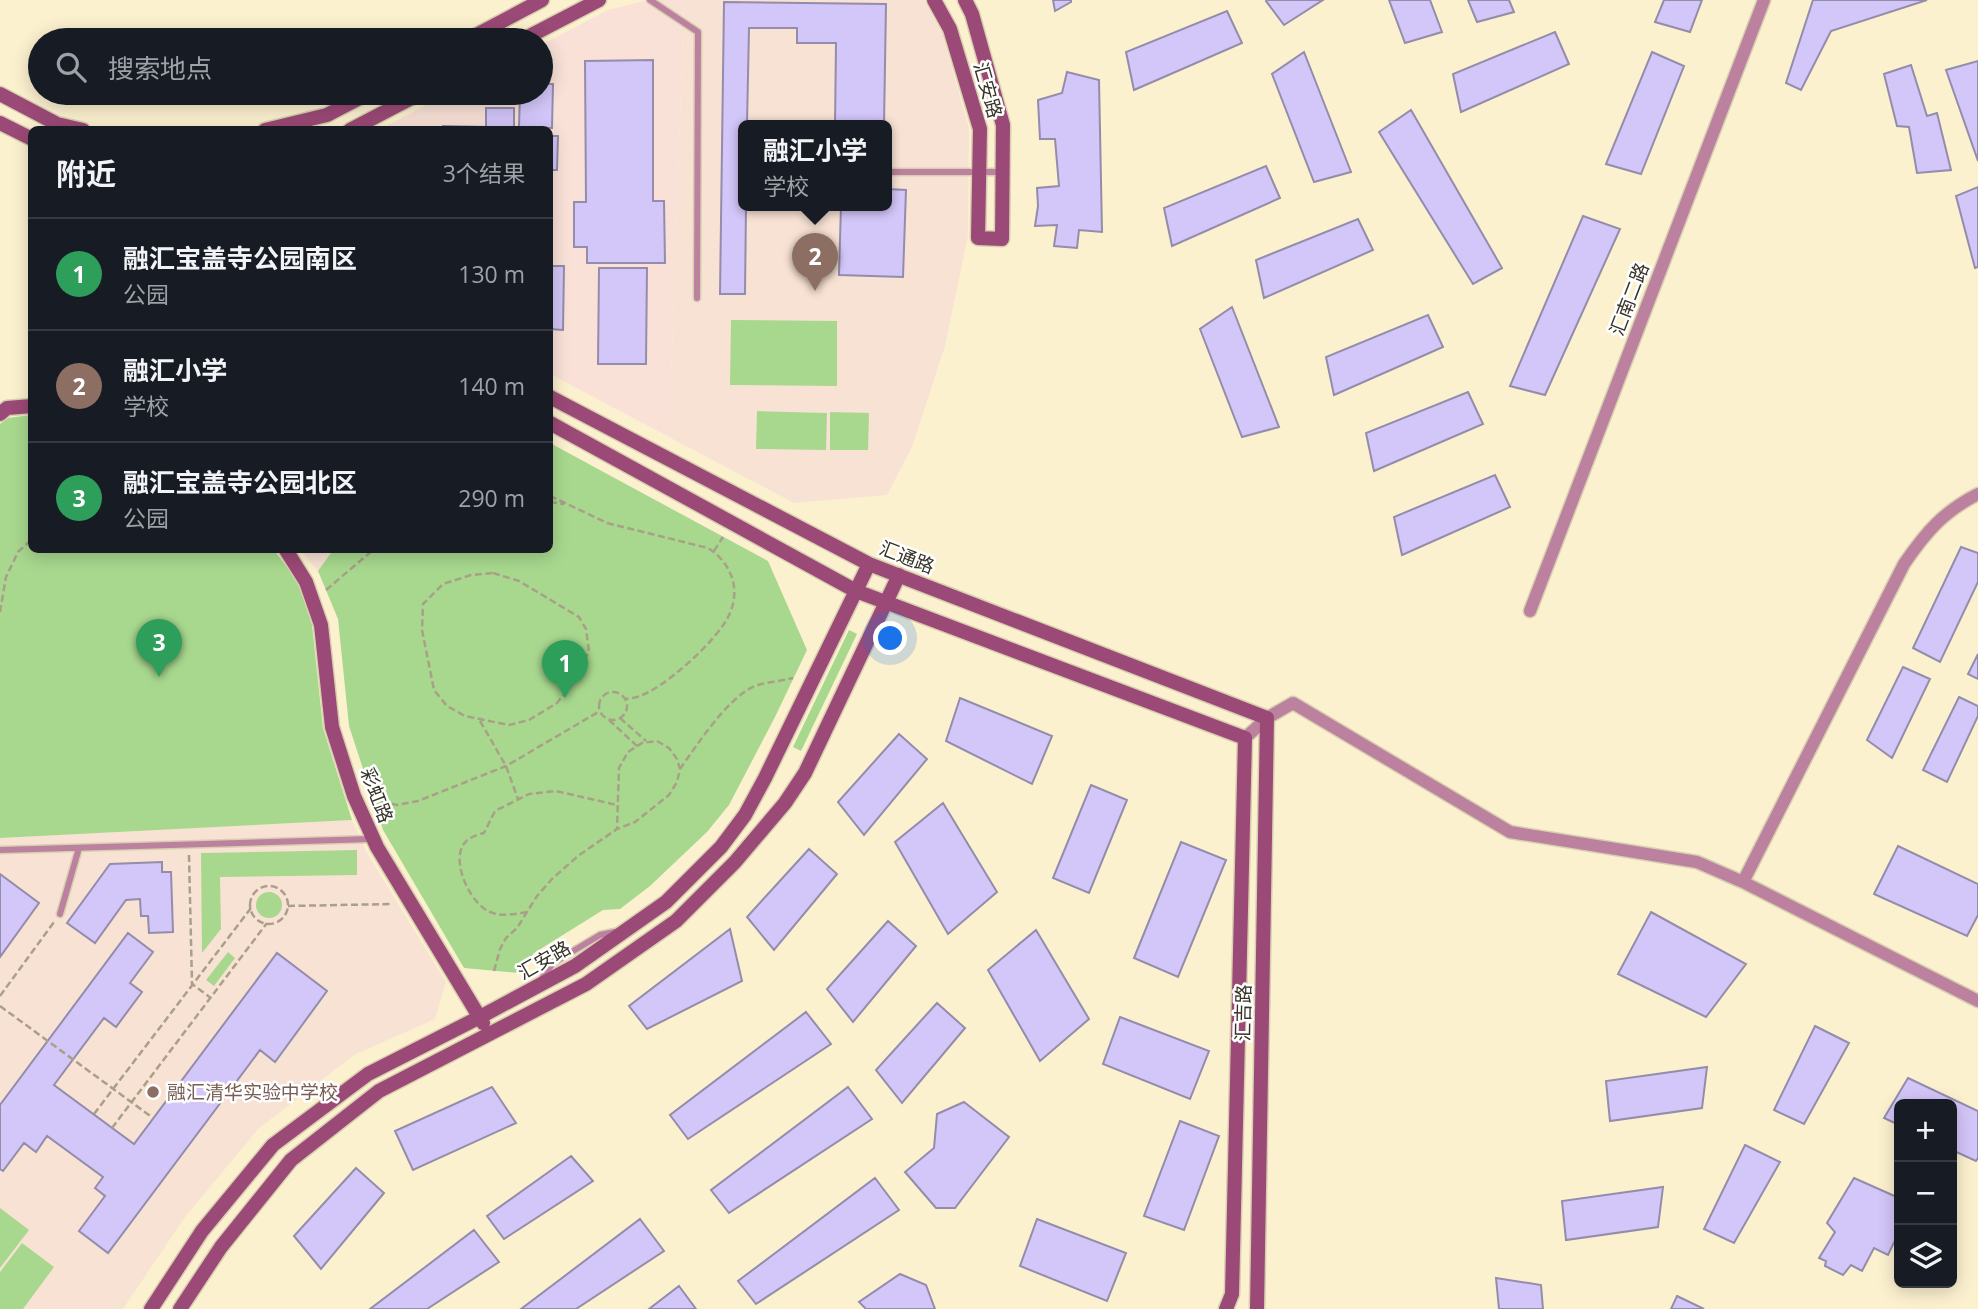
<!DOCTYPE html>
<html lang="zh">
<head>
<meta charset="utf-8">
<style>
  :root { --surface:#171b24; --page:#242831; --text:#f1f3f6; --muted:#9ea1a6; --line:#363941; --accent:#1a73e8 }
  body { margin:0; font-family:"Open Sans","Noto Sans SC",sans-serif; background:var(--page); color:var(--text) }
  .controls { position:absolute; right:21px; bottom:21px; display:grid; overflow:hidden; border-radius:10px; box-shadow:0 4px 18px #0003 }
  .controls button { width:63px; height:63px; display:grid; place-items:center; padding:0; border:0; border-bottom:2px solid var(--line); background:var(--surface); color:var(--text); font:35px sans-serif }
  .you { position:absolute; left:891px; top:639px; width:24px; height:24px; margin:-18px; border:5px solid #fff; border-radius:50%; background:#1a73e8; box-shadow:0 0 0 10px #1a73e833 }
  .badge { display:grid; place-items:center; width:46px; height:46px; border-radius:50%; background:var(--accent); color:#fff; font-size:23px; font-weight:700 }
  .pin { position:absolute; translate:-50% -58px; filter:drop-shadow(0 2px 4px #0008) }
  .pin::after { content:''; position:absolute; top:37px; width:24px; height:21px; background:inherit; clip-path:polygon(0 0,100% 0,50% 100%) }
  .popup { position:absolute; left:738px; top:120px; width:154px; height:91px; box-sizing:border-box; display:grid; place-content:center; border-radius:10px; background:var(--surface); filter:drop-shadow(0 2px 5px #0005); font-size:23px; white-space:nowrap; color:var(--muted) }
  .popup b { font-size:26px; color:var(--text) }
  .popup::after { content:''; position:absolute; left:50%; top:100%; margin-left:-14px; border:14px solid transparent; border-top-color:var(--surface) }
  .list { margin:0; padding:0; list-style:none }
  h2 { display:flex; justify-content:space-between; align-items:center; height:91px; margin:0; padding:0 28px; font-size:30px }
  h2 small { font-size:23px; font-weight:400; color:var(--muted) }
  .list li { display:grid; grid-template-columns:46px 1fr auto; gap:21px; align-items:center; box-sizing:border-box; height:112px; padding:0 28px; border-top:2px solid var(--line) }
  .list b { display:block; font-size:26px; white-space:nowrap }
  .list p { margin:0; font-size:23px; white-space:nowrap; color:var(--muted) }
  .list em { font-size:23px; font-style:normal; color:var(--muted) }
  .icon { flex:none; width:38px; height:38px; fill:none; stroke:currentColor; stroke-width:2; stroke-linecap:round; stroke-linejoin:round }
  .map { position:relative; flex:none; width:1978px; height:1309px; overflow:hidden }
  .search { position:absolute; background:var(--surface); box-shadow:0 4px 18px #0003; left:28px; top:28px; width:525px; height:77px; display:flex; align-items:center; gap:18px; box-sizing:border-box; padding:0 24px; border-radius:38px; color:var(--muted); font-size:26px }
  .panel { position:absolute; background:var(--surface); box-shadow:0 4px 18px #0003; left:28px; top:126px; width:525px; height:427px; border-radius:10px }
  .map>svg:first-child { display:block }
  .commercial { fill:#f9e1d7 }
  .education { fill:#f8e2d4; fill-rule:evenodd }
  .green { fill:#a8d88e }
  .building { fill:#d3c6f9; stroke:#938caa; stroke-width:2 }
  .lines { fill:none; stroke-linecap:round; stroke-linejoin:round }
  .lane-casing { stroke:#d8cfb0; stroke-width:9 }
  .street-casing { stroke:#d8cfb0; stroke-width:15 }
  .secondary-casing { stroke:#d8cfb0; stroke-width:17 }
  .path { stroke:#a8a087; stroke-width:2.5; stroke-dasharray:7 3.5; stroke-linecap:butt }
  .lane { stroke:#bb819e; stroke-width:6 }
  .street { stroke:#bb819e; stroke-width:12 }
  .secondary { stroke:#9b4976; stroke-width:14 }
  .education-dot { fill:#8d6e63; stroke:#fefefe; stroke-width:2.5 }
  .labels { text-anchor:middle; stroke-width:5; stroke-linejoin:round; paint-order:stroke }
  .street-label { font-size:19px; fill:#363225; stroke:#fefefe }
  .education-label { font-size:19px; fill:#785e54; stroke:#fefefe; text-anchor:start }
</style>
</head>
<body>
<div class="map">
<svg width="1978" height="1309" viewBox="0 0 1978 1309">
  <rect width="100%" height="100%" fill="#fcf1cf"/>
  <path class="commercial" d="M648 0H684L669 437 550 374V130H379L449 93H541V45L608 10Z"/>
  <path class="education" d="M684 0H924L942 33 969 128 968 236 945 346 912 447 887 495 794 503 669 437ZM743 125H887V205H743Z
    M300 550H333L318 571Z
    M352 820 367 853 446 982 435 1019 354 1055 258 1129 185 1217 123 1309H0V838Z"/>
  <path class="green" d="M731 320 837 321V386L730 385Z
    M757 411 827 413 826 450 756 449Z
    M830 412 869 413 868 450H830Z
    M31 415 32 550H274L299 583 312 625 323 728 352 820 0 838V424L8 418Z
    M550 443 768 561 807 650 775 717 729 805 707 832 650 886 620 909 603 910 534 953 518 973 464 968 383 830 349 726 338 619 318 571 333 550H550Z
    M849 630 857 634 801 751 793 747Z
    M357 850V875L220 877 221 929 202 953 201 853Z
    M256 905a13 13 0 1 1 26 0a13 13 0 1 1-26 0Z
    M228 952 235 958 214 986 206 980Z
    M0 1208 29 1230 0 1268Z
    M22 1243 54 1267 23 1309H0V1272Z"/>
  <path class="building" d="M1053 0H1071V2L1055 11Z
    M1267 0H1323L1284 25 1266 1Z
    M1389 0H1430L1442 32 1405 43Z
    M1468 0H1509L1514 12 1477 22Z
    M1664 0H1702L1690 32 1655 22Z
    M1813 0H1927L1831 31 1801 90 1786 83Z
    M724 2 886 4 884 125H835L836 43H797V28H749L747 125H743V205H746L745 294H720Z
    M1227 11 1242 43 1134 90 1126 52Z
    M1555 32 1569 64 1461 112 1453 74Z
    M1304 52 1351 172 1314 182 1272 74Z
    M1652 52 1684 66 1641 174 1606 164Z
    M653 60V201H664L665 263H587V247H574V202H586L585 61Z
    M1978 61V161L1946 70Z
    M1911 65 1927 116 1937 113 1951 170 1917 173 1909 127 1897 126 1884 74Z
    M1067 72 1099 80 1102 232 1079 230 1077 248 1054 246 1057 225 1035 226 1038 206 1037 188 1059 186 1055 139H1040L1038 100 1062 93Z
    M541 84H553L552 128 519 127 520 93H541Z
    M486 108H514V130H443V126L486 127Z
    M1411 110 1502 268 1473 284 1379 132Z
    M550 136H558L557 170H550Z
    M1266 166 1280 198 1172 246 1164 208Z
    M1978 187V267L1975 268 1956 196Z
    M887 189 906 190 903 277 839 275 841 205H887Z
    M1583 216 1620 229 1545 395 1510 386Z
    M1358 219 1373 250 1264 298 1256 260Z
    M550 266H564L563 330 550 329Z
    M599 268H647L646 364H598Z
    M1232 307 1279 427 1242 437 1200 329Z
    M1428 315 1443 347 1334 395 1326 357Z
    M1468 392 1483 424 1374 471 1366 433Z
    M1495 475 1510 507 1402 555 1394 517Z
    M1961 547 1978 553V582L1940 662 1913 648Z
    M1978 654V679L1968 674Z
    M1903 667 1930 679 1892 758 1867 740Z
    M1959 697 1978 706V716L1947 782 1923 770Z
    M960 698 1052 736 1032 784 946 741Z
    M899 734 927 759 864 835 838 802Z
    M1091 785 1127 800 1089 893 1053 878Z
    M943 803 997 892 948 934 895 842Z
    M1181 842 1226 860 1178 977 1134 958Z
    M1898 846 1978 884V915L1967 936 1874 894Z
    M809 849 837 874 774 950 747 917Z
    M162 862V872H171L173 932 149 933 148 916H141L140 899 126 900 95 943 67 923 110 864Z
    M0 874 39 903 0 957Z
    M1651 912 1746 964 1706 1017 1618 974Z
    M888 921 916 946 853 1022 827 989Z
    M730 929 742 981 647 1029 629 1006Z
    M1036 930 1089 1019 1040 1061 988 970Z
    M128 933 153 952 130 983 142 992 116 1027 104 1018 54 1085 134 1144 277 953 327 991 275 1062 260 1050 108 1253 79 1231 105 1196 95 1188 103 1177 47 1136 36 1152 24 1143 3 1171 0 1169V1105Z
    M937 1003 965 1028 902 1103 876 1070Z
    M806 1012 831 1044 688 1139 670 1115Z
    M1120 1017 1209 1051 1190 1099 1103 1064Z
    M1815 1026 1849 1043 1804 1124 1774 1110Z
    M1707 1067 1702 1108 1610 1121 1606 1081Z
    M1908 1078 1978 1111V1158L1976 1161 1952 1150V1104H1899V1125L1884 1118Z
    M492 1087 516 1123 413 1170 395 1131Z
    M848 1087 872 1119 729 1213 711 1190Z
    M964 1102 1009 1137 955 1208H936L905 1172 934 1148 937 1114Z
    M1180 1121 1219 1136 1184 1230 1144 1216Z
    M1745 1145 1780 1162 1734 1243 1704 1229Z
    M571 1156 593 1181 504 1239 487 1216Z
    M356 1168 384 1193 321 1269 294 1236Z
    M875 1178 899 1210 756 1304 738 1281Z
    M1854 1178 1899 1198V1232L1888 1255 1874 1248 1862 1271 1851 1265 1843 1275 1825 1266 1826 1261 1819 1258 1835 1232 1827 1223Z
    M1663 1187 1658 1227 1566 1240 1562 1201Z
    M640 1219 664 1251 576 1309H521Z
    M1037 1219 1126 1253 1107 1301 1020 1266Z
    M474 1230 499 1262 427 1309H370Z
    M900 1274 926 1285 935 1309H866L859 1302Z
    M1496 1278 1541 1285 1543 1309H1499Z
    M679 1286 696 1309H649Z
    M1677 1296 1704 1309H1671Z"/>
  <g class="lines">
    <defs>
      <path id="lane" d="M650 0 698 32 697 298
        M887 172H1001
        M0 850 371 839
        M60 914 79 848
        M541 980 553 963 600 935 615 932"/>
      <path id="street" d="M1530 611 1764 0
        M1245 738 1267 718 1293 703 1510 832 1697 862 1743 882 1978 1001
        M1743 882 1904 564C1926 532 1943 512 1978 494"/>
      <path id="secondary" d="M934 0 950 29 980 129 978 238 1002 239 1003 125 972 14 965 0
        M467 40 542 0
        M522 40 599 0
        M0 94 57 124 83 130
        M0 123 32 139
        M265 130 327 115 369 93
        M350 130 421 93
        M550 397 869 564 1267 718 1257 1309
        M0 414 7 408 32 406
        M550 423 856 591 1245 738 1232 1294 1226 1309
        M286 550 306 582 321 625 332 727 354 796 377 847 483 1023
        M151 1309 202 1231 273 1145 368 1074 480 1017 575 966 666 902 721 847 745 815 765 778 869 564
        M180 1309 221 1247 291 1160 379 1091 586 984 676 921 735 862 785 803 805 773 899 575"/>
    </defs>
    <use href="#lane" class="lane-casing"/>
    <use href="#street" class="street-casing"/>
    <use href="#secondary" class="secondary-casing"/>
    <path class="path" d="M550 496 607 523 708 548C730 562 741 587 730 613 720 638 666 687 640 696 636 698 630 698 625 699
      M550 502 564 504
      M714 551 723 537
      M493 573 519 581 579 617 586 629 589 651 573 683 557 703 529 720 509 725 465 716 447 706 434 690 422 630 423 604 443 584 471 575Z
      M326 590 373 550
      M0 612 6 577 18 552 32 539
      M599 706a14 14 0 1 1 28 0a14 14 0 1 1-28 0Z
      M620 718 646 741
      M609 720 637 746
      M480 721 506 766 518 799
      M680 769C697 745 728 697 755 686 767 682 781 681 793 678
      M371 799 397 805 418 801 506 766 600 711
      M189 855 192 984 211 998
      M250 905a19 19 0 1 1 38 0a19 19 0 1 1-38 0Z
      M288 906 393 904
      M527 912C515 914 502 917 490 912 471 904 453 866 462 847 466 838 476 835 484 833L495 811 529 794 556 791 617 805
      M494 971 500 949 506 938 517 928 537 896 552 879 578 856 617 829 635 822 669 795 677 782 680 769 677 759 669 748 657 741 642 743 628 752 619 768 617 829
      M0 996 54 922
      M0 1006 153 1118
      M94 1114 251 908
      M112 1128 267 923"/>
    <use href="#lane" class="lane"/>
    <use href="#street" class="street"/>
    <use href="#secondary" class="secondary"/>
  </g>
  <circle class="education-dot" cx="153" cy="1092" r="7"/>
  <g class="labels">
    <g class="street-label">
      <text transform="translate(988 90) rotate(74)" y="7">汇安路</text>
      <text transform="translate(1629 299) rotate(-69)" y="7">汇南二路</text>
      <text transform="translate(907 557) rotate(21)" y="7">汇通路</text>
      <text transform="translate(377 795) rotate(69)" y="7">彩虹路</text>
      <text transform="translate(544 960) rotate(-30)" y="7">汇安路</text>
      <text transform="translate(1243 1013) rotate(-89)" y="7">汇吉路</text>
    </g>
    <g class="education-label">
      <text x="167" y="1099">融汇清华实验中学校</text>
    </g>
  </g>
</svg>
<div class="controls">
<button>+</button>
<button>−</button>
<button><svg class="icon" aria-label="layers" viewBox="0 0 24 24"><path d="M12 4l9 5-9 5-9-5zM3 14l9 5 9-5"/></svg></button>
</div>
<div class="you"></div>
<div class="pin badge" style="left:565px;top:698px;background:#2e9e5b">1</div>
<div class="pin badge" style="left:815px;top:291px;background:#8d6e63">2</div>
<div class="popup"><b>融汇小学</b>学校</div>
<div class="pin badge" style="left:159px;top:677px;background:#2e9e5b">3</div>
<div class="search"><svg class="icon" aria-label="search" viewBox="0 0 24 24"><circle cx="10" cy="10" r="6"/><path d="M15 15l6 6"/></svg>搜索地点</div>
<section class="panel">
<h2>附近<small>3个结果</small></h2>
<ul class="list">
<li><span class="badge" style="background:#2e9e5b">1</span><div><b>融汇宝盖寺公园南区</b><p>公园</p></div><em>130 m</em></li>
<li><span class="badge" style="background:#8d6e63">2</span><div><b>融汇小学</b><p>学校</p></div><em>140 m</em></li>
<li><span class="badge" style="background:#2e9e5b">3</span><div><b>融汇宝盖寺公园北区</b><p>公园</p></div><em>290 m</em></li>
</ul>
</section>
</div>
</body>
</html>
